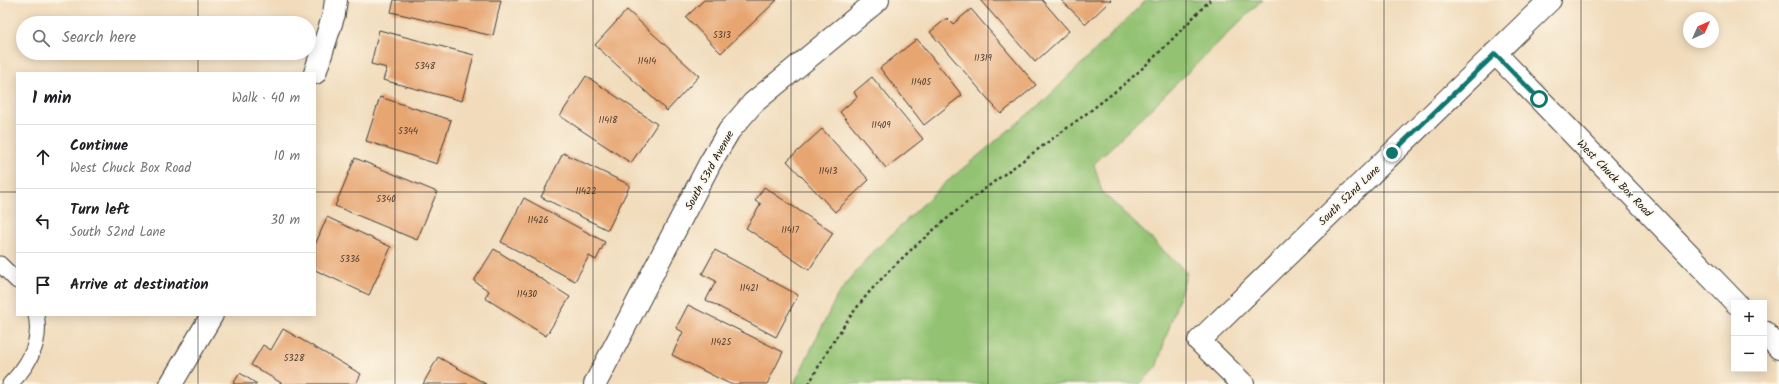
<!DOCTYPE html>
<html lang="en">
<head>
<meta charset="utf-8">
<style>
  :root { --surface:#fff; --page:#f2f2f2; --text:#202124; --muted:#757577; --line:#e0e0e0 }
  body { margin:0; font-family:Kalam,sans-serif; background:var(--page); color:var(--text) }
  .controls { position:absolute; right:12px; bottom:12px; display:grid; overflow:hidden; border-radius:0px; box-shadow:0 2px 10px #0003 }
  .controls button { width:36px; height:36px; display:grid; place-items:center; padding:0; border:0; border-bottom:1px solid var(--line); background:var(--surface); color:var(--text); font:20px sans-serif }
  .compass { position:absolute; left:1683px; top:12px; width:36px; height:36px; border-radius:50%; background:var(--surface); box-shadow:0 2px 10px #0003; rotate:45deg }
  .stop { position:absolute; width:12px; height:12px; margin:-9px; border:3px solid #0f766e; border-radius:50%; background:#fff }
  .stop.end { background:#0f766e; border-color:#fff; box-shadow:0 1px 4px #0008 }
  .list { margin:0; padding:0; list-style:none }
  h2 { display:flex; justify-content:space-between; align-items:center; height:52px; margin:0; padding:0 16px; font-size:17px }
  h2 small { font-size:13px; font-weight:400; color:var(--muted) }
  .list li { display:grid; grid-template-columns:26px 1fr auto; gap:12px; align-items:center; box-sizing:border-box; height:64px; padding:0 16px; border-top:1px solid var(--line) }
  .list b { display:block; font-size:15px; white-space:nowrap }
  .list p { margin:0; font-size:13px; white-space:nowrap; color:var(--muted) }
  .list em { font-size:13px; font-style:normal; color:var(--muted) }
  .icon { flex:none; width:22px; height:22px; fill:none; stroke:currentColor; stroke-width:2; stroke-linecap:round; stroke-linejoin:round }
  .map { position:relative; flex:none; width:1779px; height:384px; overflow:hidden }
  .search { position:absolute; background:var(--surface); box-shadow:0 2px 10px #0003; left:16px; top:16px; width:300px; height:44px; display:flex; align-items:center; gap:10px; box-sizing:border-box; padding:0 14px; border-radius:22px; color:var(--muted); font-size:15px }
  .panel { position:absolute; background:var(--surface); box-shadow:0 2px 10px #0003; left:16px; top:72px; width:300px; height:244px; border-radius:0px }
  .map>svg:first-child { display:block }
  .green { fill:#93c272; stroke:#586f47 }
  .building { fill:#e7a571 }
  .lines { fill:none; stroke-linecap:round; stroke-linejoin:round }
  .lane-casing { stroke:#3c3934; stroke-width:17 }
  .street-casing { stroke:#3c3934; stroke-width:24 }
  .path { stroke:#3c3934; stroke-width:2.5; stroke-dasharray:3 3; stroke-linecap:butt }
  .lane { stroke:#fff; stroke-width:15 }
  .street { stroke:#fff; stroke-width:22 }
  .route { stroke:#0f766e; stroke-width:5 }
  .grid { fill:none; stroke:#1c1c1c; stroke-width:1; stroke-opacity:0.55 }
  .labels { text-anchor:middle; stroke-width:3; stroke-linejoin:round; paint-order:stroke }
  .number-label { font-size:9px; fill:#4f3e31 }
  .street-label { font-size:11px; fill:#1c1c1c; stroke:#fcf5e5 }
</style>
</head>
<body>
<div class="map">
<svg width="1779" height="384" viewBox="0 0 1779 384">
  <rect width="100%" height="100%" fill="#fcf5e5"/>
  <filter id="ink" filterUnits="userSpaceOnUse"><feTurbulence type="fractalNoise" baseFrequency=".025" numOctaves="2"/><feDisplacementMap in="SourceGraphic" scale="8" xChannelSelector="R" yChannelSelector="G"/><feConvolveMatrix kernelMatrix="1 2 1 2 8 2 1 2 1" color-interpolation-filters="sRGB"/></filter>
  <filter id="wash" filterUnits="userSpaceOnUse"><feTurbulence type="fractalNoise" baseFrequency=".012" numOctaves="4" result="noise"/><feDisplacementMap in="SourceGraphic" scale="16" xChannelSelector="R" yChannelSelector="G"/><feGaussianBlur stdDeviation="0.9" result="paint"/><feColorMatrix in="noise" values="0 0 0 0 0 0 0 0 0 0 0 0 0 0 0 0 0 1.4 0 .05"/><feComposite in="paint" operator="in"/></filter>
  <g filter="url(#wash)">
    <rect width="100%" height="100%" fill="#f1dbbb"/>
    <path class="green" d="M1146 0H1262L1094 164 1102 192 1187 273 1156 368 1140 384H794L837 296 868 257 943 185 1045 100Z"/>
    <g id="blocks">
      <path class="building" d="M394 0H501L493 36 391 12Z
        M704 0H777L721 53 686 17Z
        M980 0H1042L1069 31 1035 62Z
        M1061 0H1111L1086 24Z
        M971 9 1036 85 1001 114 930 32 947 18 953 24Z
        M627 10 699 76 667 111 595 45Z
        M379 30 474 55 462 101 383 80 387 68 371 64Z
        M917 39 962 95 924 125 880 68Z
        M586 76 657 124 631 163 560 116Z
        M872 77 923 139 886 168 840 112 857 97 854 92Z
        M380 97 451 120 437 164 366 141Z
        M822 129 869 180 835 212 787 161Z
        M563 153 630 185 608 230 541 197Z
        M355 158 437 192 417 240 335 206Z
        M764 187 833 233 809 270 746 228 761 204 755 201Z
        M524 198 605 242 596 260 589 256 575 281 501 242Z
        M327 217 391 247 369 295 315 270V245Z
        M494 249 570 297 546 336 485 298 489 291 474 281Z
        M715 250 798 295 776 337 706 300 716 281 702 274Z
        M688 305 783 352 767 384H730L672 355 683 332 676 328Z
        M283 329 361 374 356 384H283L251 365 263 345 271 350Z
        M438 357 486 384H423Z
        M240 373 257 384H233Z"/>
    </g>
  </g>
  <g filter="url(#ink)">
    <use href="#blocks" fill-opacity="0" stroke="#3c3934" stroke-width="1"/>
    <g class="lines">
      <defs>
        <path id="lane" d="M0 264 17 281
          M10 384C28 366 42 342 36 315"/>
        <path id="street" d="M1495 53 1736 303
          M315 73 334 14 336 0
          M1764 332 1779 348
          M171 384 212 315
          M595 384 710 163 729 131 753 103 878 0
          M1243 384 1199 341 1550 0"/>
      </defs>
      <use href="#lane" class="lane-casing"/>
      <use href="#street" class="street-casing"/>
      <path class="path" d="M809 384C826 352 848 316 873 288 943 211 1035 155 1117 90 1151 63 1180 31 1210 0"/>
      <use href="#lane" class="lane"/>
      <use href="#street" class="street"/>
    </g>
  </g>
  <g class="lines" filter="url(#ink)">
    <path class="route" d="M1392 153 1495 54 1539 99"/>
  </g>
  <path class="grid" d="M198 0V23M395 0V384M593 0V384M791 0V384M988 0V384M1186 0V384M1384 0V384M1581 0V384M198 53V73M0 192H17M315 192H1779M198 315V384"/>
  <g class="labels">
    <g class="number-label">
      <text x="722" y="38">5313</text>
      <text x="983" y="61">11319</text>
      <text x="647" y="64">11414</text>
      <text x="425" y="69">5348</text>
      <text x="921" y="85">11405</text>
      <text x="608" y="123">11418</text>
      <text x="881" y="128">11409</text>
      <text x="408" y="134">5344</text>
      <text x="828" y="174">11413</text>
      <text x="586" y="194">11422</text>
      <text x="386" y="202">5340</text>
      <text x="538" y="223">11426</text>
      <text x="790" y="233">11417</text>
      <text x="350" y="262">5336</text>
      <text x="749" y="291">11421</text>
      <text x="527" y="297">11430</text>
      <text x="721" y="345">11425</text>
      <text x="294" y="361">5328</text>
    </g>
    <g class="street-label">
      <text transform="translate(709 170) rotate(-61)" y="4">South 53rd Avenue</text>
      <text transform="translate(1615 178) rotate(46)" y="4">West Chuck Box Road</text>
      <text transform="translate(1349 195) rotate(-44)" y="4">South 52nd Lane</text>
    </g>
  </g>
</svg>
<div class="controls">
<button>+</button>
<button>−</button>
</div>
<svg class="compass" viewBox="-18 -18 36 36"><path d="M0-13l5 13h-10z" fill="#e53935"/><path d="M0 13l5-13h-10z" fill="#757577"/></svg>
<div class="stop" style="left:1539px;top:99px"></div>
<div class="stop end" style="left:1392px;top:153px"></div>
<div class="search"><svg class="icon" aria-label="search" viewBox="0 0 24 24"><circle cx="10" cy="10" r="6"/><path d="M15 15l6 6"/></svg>Search here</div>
<section class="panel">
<h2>1 min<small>Walk · 40 m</small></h2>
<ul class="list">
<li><svg class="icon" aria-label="ahead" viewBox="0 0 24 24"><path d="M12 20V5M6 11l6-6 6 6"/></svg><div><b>Continue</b><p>West Chuck Box Road</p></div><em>10 m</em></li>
<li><svg class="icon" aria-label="left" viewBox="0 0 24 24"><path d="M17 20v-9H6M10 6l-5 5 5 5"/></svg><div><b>Turn left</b><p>South 52nd Lane</p></div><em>30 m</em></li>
<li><svg class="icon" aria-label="arrive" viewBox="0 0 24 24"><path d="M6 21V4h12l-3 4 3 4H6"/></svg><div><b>Arrive at destination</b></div></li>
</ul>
</section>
</div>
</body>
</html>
